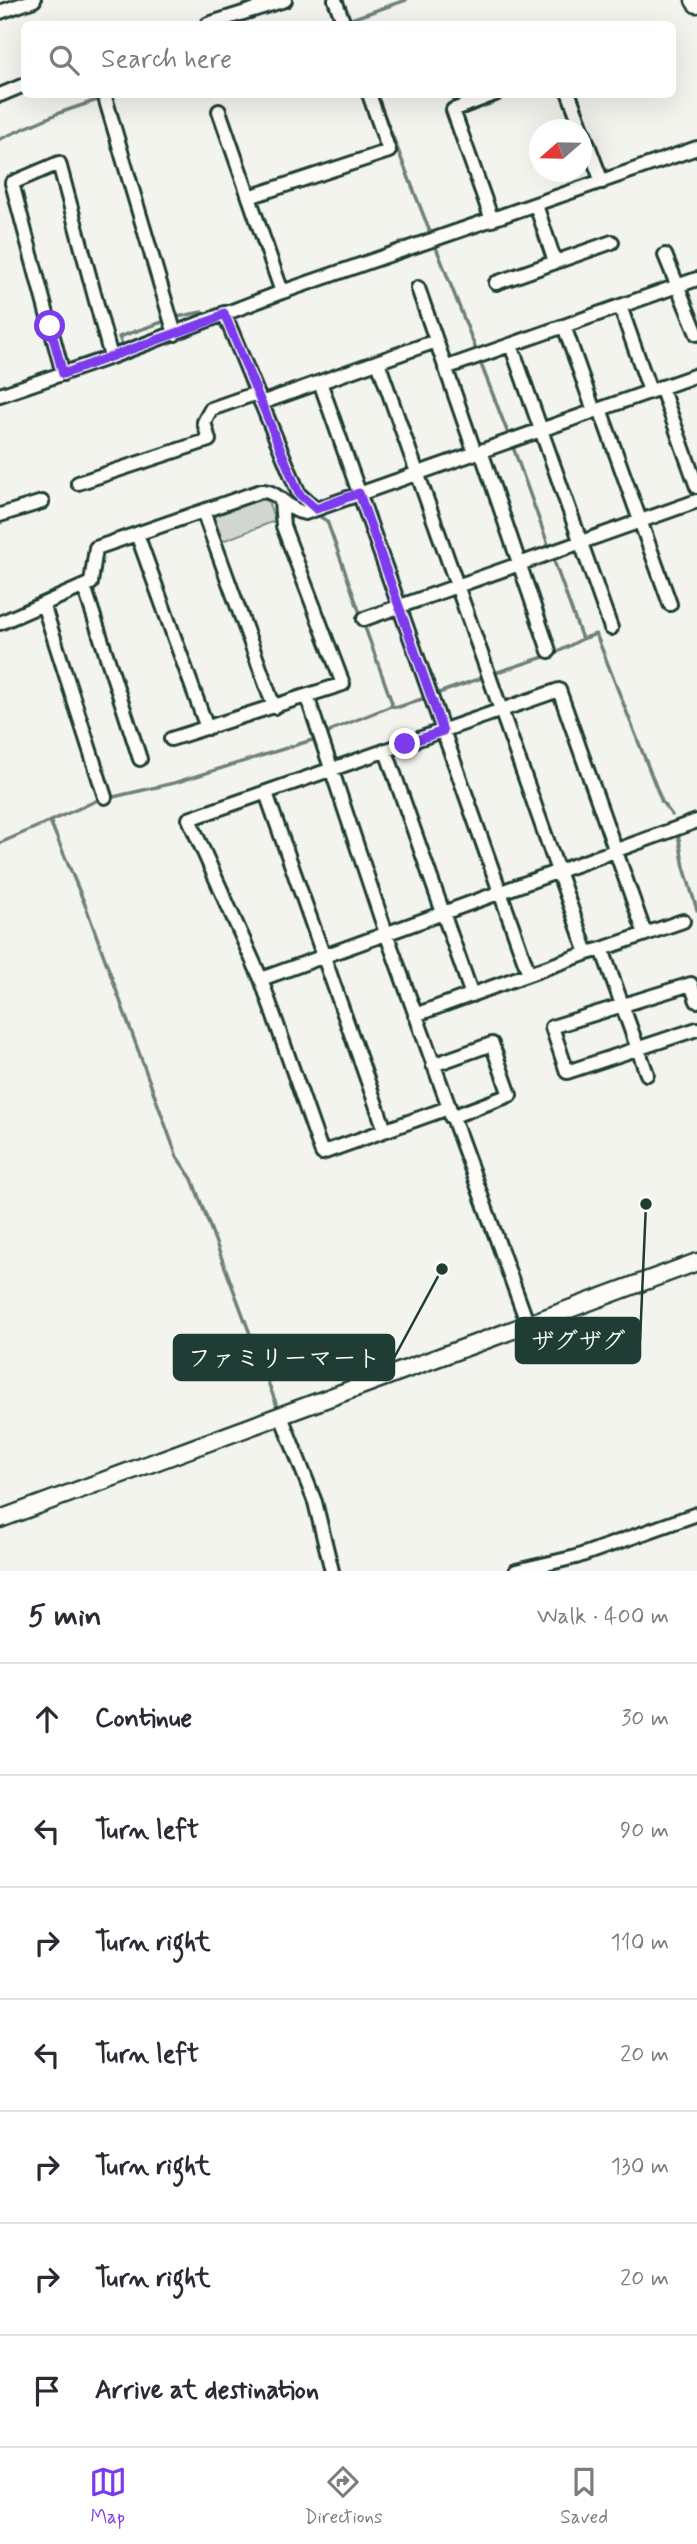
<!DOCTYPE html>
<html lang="en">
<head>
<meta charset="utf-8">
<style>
  :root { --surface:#fff; --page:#f7f7f7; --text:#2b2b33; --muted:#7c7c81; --line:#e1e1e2; --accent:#7c3aed }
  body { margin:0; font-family:Mynerve,"Klee One",sans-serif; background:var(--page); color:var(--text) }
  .compass { position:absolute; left:529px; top:119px; width:63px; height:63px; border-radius:50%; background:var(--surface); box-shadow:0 7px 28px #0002; rotate:250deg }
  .stop { position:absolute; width:21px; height:21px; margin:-16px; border:5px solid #7c3aed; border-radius:50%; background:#fff }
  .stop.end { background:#7c3aed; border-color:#fff; box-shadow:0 2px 7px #0008 }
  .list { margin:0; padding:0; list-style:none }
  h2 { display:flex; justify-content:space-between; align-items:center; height:91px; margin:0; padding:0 28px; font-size:30px }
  h2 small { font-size:23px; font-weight:400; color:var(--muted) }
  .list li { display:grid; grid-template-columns:46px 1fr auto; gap:21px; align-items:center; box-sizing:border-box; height:112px; padding:0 28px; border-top:2px solid var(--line) }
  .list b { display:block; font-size:26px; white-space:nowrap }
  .list em { font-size:23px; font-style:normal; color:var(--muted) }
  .icon { flex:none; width:38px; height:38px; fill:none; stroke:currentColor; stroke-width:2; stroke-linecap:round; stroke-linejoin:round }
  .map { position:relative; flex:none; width:697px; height:1571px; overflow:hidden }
  .search { position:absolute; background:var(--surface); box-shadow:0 7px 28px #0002; left:21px; right:21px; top:21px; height:77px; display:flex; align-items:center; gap:18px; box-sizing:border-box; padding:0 24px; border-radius:10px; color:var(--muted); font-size:26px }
  .sheet { height:875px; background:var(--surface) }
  nav { display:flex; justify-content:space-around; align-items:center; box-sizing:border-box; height:98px; border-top:2px solid var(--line); background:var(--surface); font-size:19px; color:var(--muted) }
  nav a { display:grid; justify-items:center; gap:4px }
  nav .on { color:var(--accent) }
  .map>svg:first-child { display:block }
  .green { fill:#d1d6d1; stroke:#788a82; stroke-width:2 }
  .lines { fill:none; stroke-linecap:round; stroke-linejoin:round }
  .stream { stroke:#6e8179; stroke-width:3.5 }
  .minor-casing { stroke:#1f3d34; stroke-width:18 }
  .tertiary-casing { stroke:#1f3d34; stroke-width:21 }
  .secondary-casing { stroke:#1f3d34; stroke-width:23 }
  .minor { stroke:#fdfcf7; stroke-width:12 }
  .tertiary { stroke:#fdfcf7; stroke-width:16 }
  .secondary { stroke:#fdfcf7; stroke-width:18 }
  .route { stroke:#7c3aed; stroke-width:9 }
  .leader { fill:none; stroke:#1f3d34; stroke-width:2.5 }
  .callout-dot { fill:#1f3d34; stroke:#fdfcf7; stroke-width:2.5 }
  .callout { fill:#1f3d34; stroke:#1f3d34; stroke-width:2.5 }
  .callout-label { font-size:24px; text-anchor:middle; font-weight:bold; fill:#fff }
</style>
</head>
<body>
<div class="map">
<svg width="697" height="1571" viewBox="0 0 697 1571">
  <rect width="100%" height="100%" fill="#f4f4ef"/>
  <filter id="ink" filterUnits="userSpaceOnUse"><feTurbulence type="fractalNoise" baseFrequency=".0143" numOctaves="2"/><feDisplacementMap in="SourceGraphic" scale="14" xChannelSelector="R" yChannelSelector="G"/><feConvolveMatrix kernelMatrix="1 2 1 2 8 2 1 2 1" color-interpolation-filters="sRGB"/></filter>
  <g filter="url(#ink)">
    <path class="green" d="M261 499 268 501 275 521 220 542 213 522 215 516Z"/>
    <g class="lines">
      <path class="stream" d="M337 24 406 0
        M376 94 477 352
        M0 139 59 113 115 94
        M122 344 119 337 177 317 202 312
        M479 359 509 436
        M253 399 285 476
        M513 447 582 639 596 634 662 802 672 815
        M319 516 327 521 392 703 391 706
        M495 673 556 653 582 639
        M50 821 86 907 177 1157 192 1179 277 1406
        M678 834 684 867 697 910
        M0 843 96 801 174 783 325 736 334 729 391 706 399 707 484 677"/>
      <defs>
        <path id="minor" d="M335 0 344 24
          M0 12 34 0
          M208 24 285 0
          M104 94 175 334
          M569 94 602 182
          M0 95 24 85
          M219 111 282 292
          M249 197 389 151 369 94
          M536 205 555 262
          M492 220 453 110 495 94
          M665 255 697 334
          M496 283 612 242
          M418 288 475 453
          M620 306 650 391
          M224 313 299 494 316 509
          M564 326 594 411
          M511 345 611 628
          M378 362 587 953 602 949 647 1074
          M445 368 697 279
          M63 374 12 183 59 163 111 357
          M320 382 529 974
          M661 387 697 487
          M0 395 111 357 282 292 697 148
          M261 403 436 341
          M600 409 670 604
          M481 451 549 651
          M78 483 209 440 204 422 211 409 257 393
          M203 511 274 707
          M0 515 42 502
          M137 534 207 728
          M84 586 140 759
          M43 604 105 797
          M364 619 697 501
          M0 623 91 583 96 548 261 491C278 490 287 511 305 513L697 375
          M307 696 386 933 528 1325
          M171 739 343 684 283 526 281 501
          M386 751 472 995
          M266 793 385 1130
          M602 949 683 921
          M261 979 697 821
          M697 1001 691 984 552 1027 567 1072 697 1029
          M415 1015 587 953
          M433 1065 492 1044 510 1095 451 1117
          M448 1108 322 1153 261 979 189 819 559 690 645 934
          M281 1416 315 1502 332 1571
          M516 1571 576 1557 697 1514"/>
        <path id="tertiary" d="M0 1519 697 1262"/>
        <path id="secondary" d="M695 0 697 3"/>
      </defs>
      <use href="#minor" class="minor-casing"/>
      <use href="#tertiary" class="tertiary-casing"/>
      <use href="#secondary" class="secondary-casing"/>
      <use href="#minor" class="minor"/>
      <use href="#tertiary" class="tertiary"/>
      <use href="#secondary" class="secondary"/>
    </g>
  </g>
  <g class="lines" filter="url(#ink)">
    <path class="route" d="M50 326 63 374 215 319 224 313 299 494 316 509 359 493 443 731 405 744"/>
  </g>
  <path class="leader" d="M646 1204L640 1341M442 1269L394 1358"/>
  <g class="callout-dot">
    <circle cx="646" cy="1204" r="7"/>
    <circle cx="442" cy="1269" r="7"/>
  </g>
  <g class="callout">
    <rect x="516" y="1318" width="124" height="45" rx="7"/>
    <rect x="174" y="1335" width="220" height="45" rx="7"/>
  </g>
  <g class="callout-label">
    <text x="578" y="1349">ザグザグ</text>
    <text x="284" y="1366">ファミリーマート</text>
  </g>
</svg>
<svg class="compass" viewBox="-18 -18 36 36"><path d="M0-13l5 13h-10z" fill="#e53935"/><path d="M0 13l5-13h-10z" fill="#7c7c81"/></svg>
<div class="stop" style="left:50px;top:326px"></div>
<div class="stop end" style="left:405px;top:744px"></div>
<div class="search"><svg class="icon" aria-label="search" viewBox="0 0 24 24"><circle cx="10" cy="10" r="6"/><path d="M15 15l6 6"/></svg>Search here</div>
</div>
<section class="sheet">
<h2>5 min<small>Walk · 400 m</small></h2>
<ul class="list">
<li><svg class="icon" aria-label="ahead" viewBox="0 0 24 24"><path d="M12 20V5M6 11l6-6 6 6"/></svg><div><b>Continue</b></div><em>30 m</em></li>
<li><svg class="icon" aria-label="left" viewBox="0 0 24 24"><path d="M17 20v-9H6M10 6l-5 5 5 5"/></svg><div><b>Turn left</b></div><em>90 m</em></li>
<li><svg class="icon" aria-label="right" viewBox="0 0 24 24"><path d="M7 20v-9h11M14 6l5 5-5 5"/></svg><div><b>Turn right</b></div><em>110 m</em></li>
<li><svg class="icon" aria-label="left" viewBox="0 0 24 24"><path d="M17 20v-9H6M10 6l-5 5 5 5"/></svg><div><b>Turn left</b></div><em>20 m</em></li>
<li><svg class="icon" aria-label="right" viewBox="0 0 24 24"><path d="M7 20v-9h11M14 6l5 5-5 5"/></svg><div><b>Turn right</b></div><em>130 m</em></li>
<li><svg class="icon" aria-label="right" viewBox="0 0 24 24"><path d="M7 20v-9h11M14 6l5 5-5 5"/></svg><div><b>Turn right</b></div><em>20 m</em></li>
<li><svg class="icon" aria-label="arrive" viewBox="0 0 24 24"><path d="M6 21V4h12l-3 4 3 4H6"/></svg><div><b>Arrive at destination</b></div></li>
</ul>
</section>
<nav>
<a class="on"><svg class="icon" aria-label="map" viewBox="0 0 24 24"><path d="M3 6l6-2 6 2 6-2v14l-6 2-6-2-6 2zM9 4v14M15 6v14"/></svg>Map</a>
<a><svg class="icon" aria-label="directions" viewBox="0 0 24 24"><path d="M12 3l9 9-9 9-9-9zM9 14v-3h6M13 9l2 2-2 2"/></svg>Directions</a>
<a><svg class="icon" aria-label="saved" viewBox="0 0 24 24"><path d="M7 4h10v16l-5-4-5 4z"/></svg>Saved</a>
</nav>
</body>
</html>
